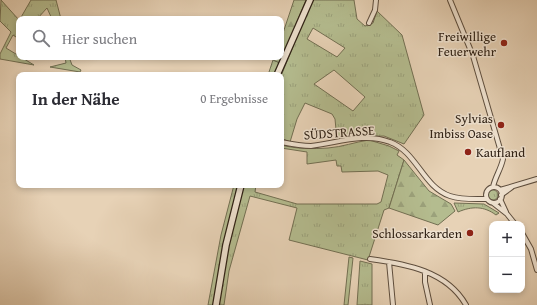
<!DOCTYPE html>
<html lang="de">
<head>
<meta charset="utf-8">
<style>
  :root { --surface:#fff; --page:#f7f7f7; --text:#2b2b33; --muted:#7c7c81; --line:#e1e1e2 }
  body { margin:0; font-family:"Gentium Book Plus",serif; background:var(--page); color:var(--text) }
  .controls { position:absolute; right:12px; bottom:12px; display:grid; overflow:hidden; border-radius:8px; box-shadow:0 2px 6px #0003 }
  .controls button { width:36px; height:36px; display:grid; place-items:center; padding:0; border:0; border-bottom:1px solid var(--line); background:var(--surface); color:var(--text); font:20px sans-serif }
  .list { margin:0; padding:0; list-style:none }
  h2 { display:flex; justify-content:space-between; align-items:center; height:52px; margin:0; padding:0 16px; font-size:17px }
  h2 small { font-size:13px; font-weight:400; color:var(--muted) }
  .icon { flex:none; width:22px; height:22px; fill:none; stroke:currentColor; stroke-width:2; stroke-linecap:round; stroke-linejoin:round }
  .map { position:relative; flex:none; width:537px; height:305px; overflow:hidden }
  .search { position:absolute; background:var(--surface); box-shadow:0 2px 6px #0003; left:16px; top:16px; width:268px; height:44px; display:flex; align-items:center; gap:10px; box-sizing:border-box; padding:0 14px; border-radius:8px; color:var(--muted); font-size:15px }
  .panel { position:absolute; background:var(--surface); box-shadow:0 2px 6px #0003; left:16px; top:72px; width:268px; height:116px; border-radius:8px }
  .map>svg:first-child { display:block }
  .grass { fill:url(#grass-tufts); stroke:#726f52; fill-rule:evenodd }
  .forest { fill:url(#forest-firs); stroke:#726f52 }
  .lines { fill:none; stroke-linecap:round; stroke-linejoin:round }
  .minor-casing { stroke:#5e4e3e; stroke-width:6 }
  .secondary-casing { stroke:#302216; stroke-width:8 }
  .minor { stroke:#efe2d0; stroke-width:4 }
  .secondary { stroke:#efe2d0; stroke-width:5.5 }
  .poi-dot { fill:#8f2418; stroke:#efe2d0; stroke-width:1.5 }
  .labels { text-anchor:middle; stroke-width:3; stroke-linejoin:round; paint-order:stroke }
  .poi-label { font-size:13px; fill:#302216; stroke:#efe2d0; text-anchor:end }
  .street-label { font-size:13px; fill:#302216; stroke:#efe2d0 }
</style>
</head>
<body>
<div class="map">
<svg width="537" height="305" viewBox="0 0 537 305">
  <defs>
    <pattern id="grass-tufts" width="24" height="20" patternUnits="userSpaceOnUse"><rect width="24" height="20" fill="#b4bc8f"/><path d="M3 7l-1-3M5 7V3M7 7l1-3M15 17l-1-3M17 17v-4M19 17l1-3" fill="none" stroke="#9ba17b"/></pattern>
    <pattern id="forest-firs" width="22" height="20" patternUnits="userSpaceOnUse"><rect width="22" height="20" fill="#b4bc8f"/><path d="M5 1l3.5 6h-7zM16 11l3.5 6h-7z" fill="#9ba17b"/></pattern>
  </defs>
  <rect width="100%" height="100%" fill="#e7d2b6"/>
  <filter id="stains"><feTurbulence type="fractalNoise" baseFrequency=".005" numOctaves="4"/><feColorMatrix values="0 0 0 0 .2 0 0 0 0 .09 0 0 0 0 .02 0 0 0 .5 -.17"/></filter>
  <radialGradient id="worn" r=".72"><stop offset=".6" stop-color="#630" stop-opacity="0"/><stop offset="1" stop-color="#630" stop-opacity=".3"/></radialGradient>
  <path class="grass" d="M1 0 19 20V39L13 35 6 48 34 65 0 59V54L11 32 0 21Z
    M31 0H56L61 19H52L47 8 37 19H20Z
    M312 0H354L357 19 365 26 373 23 377 11 402 35 424 115 404 144 384 136 352 137 337 140 335 119 332 114 305 103 297 119 290 142 281 138V76ZM313 28 345 48 337 57 307 39ZM334 70 365 97 353 111 314 84Z
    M65 57H69L72 65 81 70 80 72 50 67 66 63Z
    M273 60 280 63 274 75H268Z
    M369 140 389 146 399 151 397 155 404 160 389 208 384 210 368 260 289 240 297 208 250 196 229 271 224 305H218L228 242 244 185H256L255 192 297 204H377L381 202 388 175 378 171 342 172 341 166H337L336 160 307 164V152L281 148V145C297 149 312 149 328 148 342 147 355 142 369 140Z
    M234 185H238L223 245 213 305H208L221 235Z
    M488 195a5 5 0 1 1 10 0a5 5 0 1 1-10 0Z
    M454 203 484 204 499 213 496 215C484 206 472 206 458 212Z
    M349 257 353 258 348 305H344Z
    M360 261 372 264V305H357Z"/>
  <path class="forest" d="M294 0H306L280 63 273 60 275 57H281V39Z
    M404 160 429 191 451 204 455 211 438 225 389 208Z"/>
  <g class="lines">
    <defs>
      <path id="minor" d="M450 0 473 56 503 159C501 169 495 177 493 187
        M369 23 375 10 376 0
        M281 142C291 144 301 146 311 146 337 143 365 132 390 142 417 152 423 187 450 196 462 200 475 199 487 199
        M486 195a8 8 0 1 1 16 0a8 8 0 1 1-16 0Z
        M500 190 537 179
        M501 195 512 187
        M500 199 506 212
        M493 203 507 214 515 224
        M522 233 531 249 537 270
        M370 259C406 264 447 271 466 305
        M389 262 393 305
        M425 272V282L430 305"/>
      <path id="secondary" d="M277 75 310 0
        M216 305 226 245 241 185"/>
    </defs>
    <use href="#minor" class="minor-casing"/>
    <use href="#secondary" class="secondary-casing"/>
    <use href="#minor" class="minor"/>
    <use href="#secondary" class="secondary"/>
  </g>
  <g class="poi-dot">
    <circle cx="504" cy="43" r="4"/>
    <circle cx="501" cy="125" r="4"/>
    <circle cx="468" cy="152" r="4"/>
    <circle cx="470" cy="233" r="4"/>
  </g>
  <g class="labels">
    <g class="poi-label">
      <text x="496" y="41">Freiwillige<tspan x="496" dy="15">Feuerwehr</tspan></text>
      <text x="493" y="123">Sylvias<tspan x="493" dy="15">Imbiss Oase</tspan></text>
      <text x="476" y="157" text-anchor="start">Kaufland</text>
      <text x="462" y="238">Schlossarkarden</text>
    </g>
    <g class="street-label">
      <text transform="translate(339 132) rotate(-4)" y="5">SÜDSTRASSE</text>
    </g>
  </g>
  <rect width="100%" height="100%" filter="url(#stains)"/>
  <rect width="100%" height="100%" fill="url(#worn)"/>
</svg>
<div class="controls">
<button>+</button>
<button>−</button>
</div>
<div class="search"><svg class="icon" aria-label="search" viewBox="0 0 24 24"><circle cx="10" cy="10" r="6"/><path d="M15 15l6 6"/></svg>Hier suchen</div>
<section class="panel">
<h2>In der Nähe<small>0 Ergebnisse</small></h2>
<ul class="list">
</ul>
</section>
</div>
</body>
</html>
